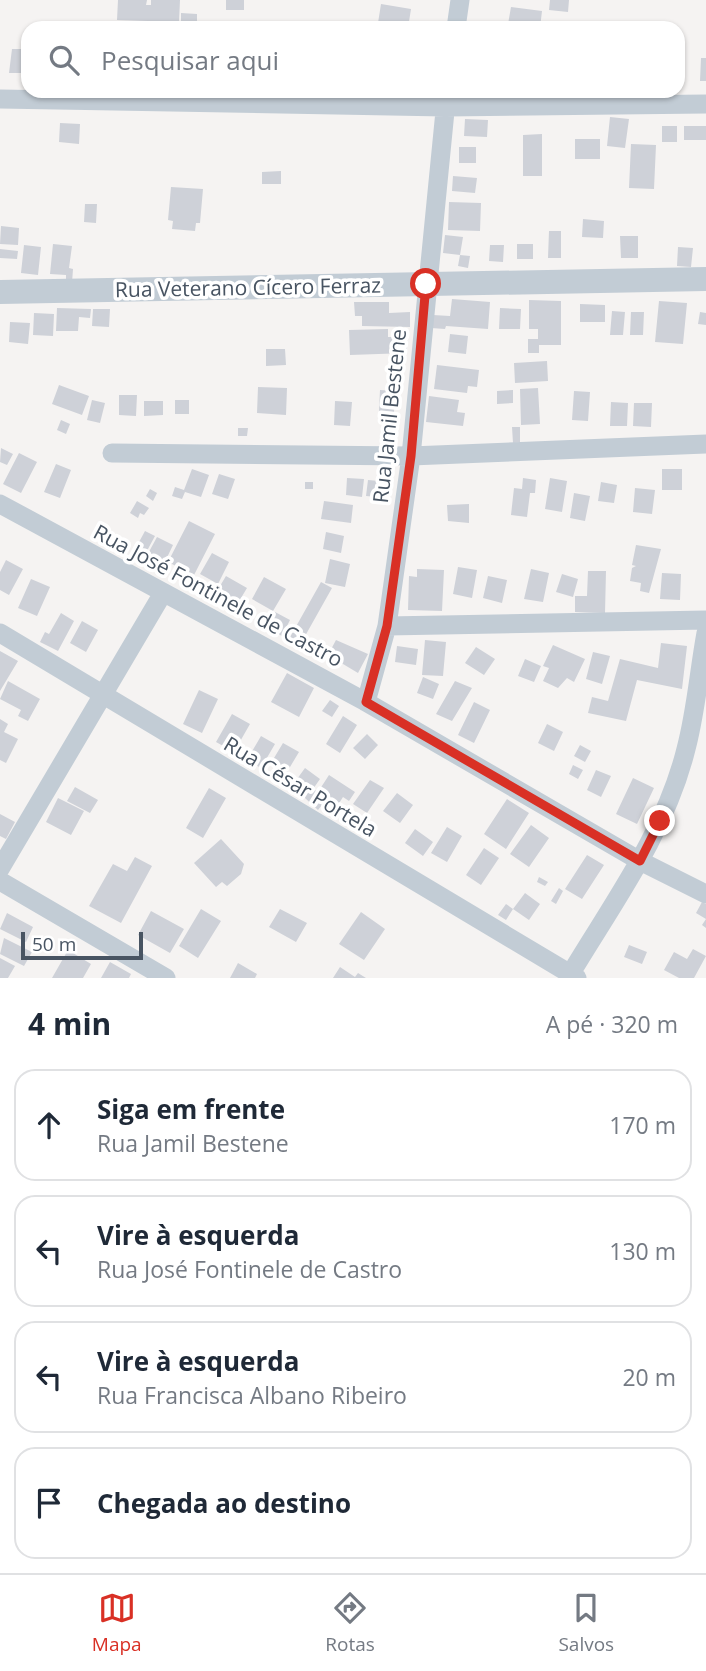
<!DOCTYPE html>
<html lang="pt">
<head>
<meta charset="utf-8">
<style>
  :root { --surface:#fff; --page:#f6f6f7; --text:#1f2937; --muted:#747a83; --line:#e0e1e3; --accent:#d93025 }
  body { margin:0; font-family:"Open Sans",sans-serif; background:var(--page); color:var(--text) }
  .scale { position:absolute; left:21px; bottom:18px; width:122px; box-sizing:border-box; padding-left:7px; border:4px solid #485462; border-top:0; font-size:19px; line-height:24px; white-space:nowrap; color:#485462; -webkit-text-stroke:5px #fff; paint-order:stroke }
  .stop { position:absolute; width:21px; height:21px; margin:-16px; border:5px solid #d93025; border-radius:50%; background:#fff }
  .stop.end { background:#d93025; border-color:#fff; box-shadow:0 2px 7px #0008 }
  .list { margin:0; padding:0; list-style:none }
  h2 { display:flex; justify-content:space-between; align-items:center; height:91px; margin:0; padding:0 28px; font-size:30px }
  h2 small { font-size:23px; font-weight:400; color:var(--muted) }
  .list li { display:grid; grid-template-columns:46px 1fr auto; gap:21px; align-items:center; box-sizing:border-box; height:112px; margin:0 14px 14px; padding:0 14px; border:2px solid var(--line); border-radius:21px }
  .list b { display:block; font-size:26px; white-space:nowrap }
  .list p { margin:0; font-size:23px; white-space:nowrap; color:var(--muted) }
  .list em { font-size:23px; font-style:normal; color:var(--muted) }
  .icon { flex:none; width:38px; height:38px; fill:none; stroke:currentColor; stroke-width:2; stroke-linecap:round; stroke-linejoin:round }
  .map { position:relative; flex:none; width:706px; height:978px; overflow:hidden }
  .search { position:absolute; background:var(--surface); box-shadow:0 2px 5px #0004; left:21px; right:21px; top:21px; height:77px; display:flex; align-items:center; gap:18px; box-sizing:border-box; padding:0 24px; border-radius:21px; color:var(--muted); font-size:26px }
  .sheet { height:595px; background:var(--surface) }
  nav { display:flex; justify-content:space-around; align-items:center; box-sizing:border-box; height:98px; border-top:2px solid var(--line); background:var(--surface); font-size:19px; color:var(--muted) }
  nav a { display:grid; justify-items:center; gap:4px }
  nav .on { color:var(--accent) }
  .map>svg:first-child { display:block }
  .building { fill:#ced1d8 }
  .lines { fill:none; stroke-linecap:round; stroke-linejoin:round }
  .minor { stroke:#c2ccd5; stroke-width:19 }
  .tertiary { stroke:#c2ccd5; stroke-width:24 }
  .route { stroke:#d93025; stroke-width:9 }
  .labels { text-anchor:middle; stroke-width:7; stroke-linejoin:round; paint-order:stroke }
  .street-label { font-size:21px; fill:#485462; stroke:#fff }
</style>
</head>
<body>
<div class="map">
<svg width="706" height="978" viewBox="0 0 706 978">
  <rect width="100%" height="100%" fill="#f5f3f2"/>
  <path class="building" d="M118 0H147L146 5H151V0H180L179 22 117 20Z
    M226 0H244V10H226Z
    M550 0H569L568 12 549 10Z
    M381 4 411 9 408 28 378 23Z
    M511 7 542 11 540 28 508 24Z
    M181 13 197 14V23H181Z
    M71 21 91 22V28H71Z
    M12 49H24V58H28V73H9Z
    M678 51 684 52 682 75 678 74Z
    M701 58H706V81H700Z
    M332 91H360V94L332 93Z
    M365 91H408V94H365Z
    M610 117 629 119 625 148 607 146Z
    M465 119 488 120 487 137 464 136Z
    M60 123 80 124 79 144 59 142Z
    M662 126H677V142H662Z
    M684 126H706V140H684Z
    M542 134V176H523V135Z
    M575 139H600V159H575Z
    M631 144 656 145 654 189 629 188Z
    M459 147H476V163H459Z
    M281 171V184H262V172Z
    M453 176 477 178 475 193 452 191Z
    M171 187 203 189 200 223H196L195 231 172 229 173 221 168 220Z
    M449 202 481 203 480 231 448 230Z
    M85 204H97L96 223 84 222Z
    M583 219 604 221 603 238 582 237Z
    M1 226 19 228 18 245 0 244Z
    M549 231H561V258H548Z
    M445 235 463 237 460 255 443 253Z
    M620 236H638V258H621Z
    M53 244 72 246 69 268 73 269 72 283 66 282V275L50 274Z
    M517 244H533V259H517Z
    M24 245 41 247 38 275 21 273Z
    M490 245H504L503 262 489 261Z
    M678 247 693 248 691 267 677 266Z
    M0 249 18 251 17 259 0 258Z
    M460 255 470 256 468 268 458 266Z
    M452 299 490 302 488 329 446 326 445 329 431 328 433 315 450 316Z
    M529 300 561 301V345H539V353H528V339H538V329H529Z
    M659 301 687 303 683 344 655 342Z
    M354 302H389V313L410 312V327L362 326V316H355Z
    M580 304 605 305V322H580Z
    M57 308 91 309 90 318 79 317 78 331H56Z
    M500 308 521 309 520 329H499Z
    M93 309H110L109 327 92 326Z
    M612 311 625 312 623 335H610Z
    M631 312H644L643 335H630Z
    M700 312 706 313V325L698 324Z
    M34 313 54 314 53 336 33 335Z
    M10 322 30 323 28 344 9 342Z
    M388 329V337H407V353L350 355 349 330Z
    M450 334 468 336 466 354 448 352Z
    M266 349H285L286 365 266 366Z
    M547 361 548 381 515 383 514 363Z
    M437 365 479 370 477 387 468 386 467 393 434 389Z
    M59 385 89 396 82 415 52 404Z
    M258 387 287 388 286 415 257 413Z
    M538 388 540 424 521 425 520 389Z
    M380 390 395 391 394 412 379 411Z
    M513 390V403L497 404V391Z
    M574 391 590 392 588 421 572 420Z
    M119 395H137L136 416 119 415Z
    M429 396 459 400 457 412 465 413 463 426 426 422Z
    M92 400 105 403 100 423 87 420Z
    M175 400H189V414H175Z
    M144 401H163V415L144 416Z
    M335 401 352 402 350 426 334 425Z
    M611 402 628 403 627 426H610Z
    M634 403H652L651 427 633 426Z
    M61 420 70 424 66 434 57 430Z
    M512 427H520V442L513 443Z
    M238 428H248L247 436H238Z
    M1 448 13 454 7 465 0 462Z
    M19 453 37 462 21 493 3 484Z
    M56 464 71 470 60 498 44 492Z
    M192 469 209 475 201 497 185 492 182 499 172 496 175 487 184 490Z
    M662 469H682V490H662Z
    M219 474 235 479 228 499 212 494Z
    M347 478 364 479 362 497 346 495Z
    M523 478 536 480 535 493H530L527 517 511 515 514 488 522 489Z
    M550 478 567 481 562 512 545 509Z
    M368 480 379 481 377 497 366 496Z
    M305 482H313V489H305Z
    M601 482 617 485 614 503 598 501Z
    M635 488 655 490 652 514 633 512Z
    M150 489 157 493 153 501 146 496Z
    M574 493 590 496 585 521 570 518Z
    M137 501 149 508 144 515 140 513 138 518 130 513Z
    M324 501 353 505 351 523 321 519Z
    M469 504V523L448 521 447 505Z
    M189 521 215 534 194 575 168 562Z
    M145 531 155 536 142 560 132 555Z
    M326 532 344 536 341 553 323 549Z
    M157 537 173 545 161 570 144 561Z
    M636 545 661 549 649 593 640 591 641 583 630 581 632 568 636 566 632 565Z
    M212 553 229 562 218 584 200 574Z
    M330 559 350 564 345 587 325 583Z
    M6 560 23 569 9 595 0 590V572Z
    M458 567 477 570 472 598 453 594Z
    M417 569 444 570 442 611 408 610 409 576 417 577Z
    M531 569 549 573 543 602 524 599Z
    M588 571H606L605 613 575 612V596H587Z
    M662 573 681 574 680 600 660 599Z
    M562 574 578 579 573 597 556 592Z
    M226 576 247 588 238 603 217 591Z
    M488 576 507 580 502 603 483 598Z
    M264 577 286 589 273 611 252 599Z
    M31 579 50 587 37 616 18 608Z
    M321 582 332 588 300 645 289 639Z
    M275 612 290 620 282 636 266 628Z
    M61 613 74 621 58 651 40 642 45 632 49 634Z
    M82 621 98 630 86 652 70 643Z
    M336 640 368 654 358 673 328 655Z
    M425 640 446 642 443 676 422 675Z
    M661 643 687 646 682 689 637 680 626 721 588 713 592 697 608 701 620 659 658 668Z
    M553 645 585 659 574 682 567 678 558 688 543 681 549 668 543 666Z
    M397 646 418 649 416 665 395 662Z
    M476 647 495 659 484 675 465 663Z
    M0 651 18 661 0 691Z
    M593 652 610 656 602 684 586 679Z
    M525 659 541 666 534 682 518 676Z
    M287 673 314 688 299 717 271 702Z
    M423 677 439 684 433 699 417 693Z
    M8 681 40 699 28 721 18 716 21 710 0 699Z
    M455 681 472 688 452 721 436 714Z
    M199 690 218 699 202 733 183 724Z
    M330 700 339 706 332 717 322 711Z
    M474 702 490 710 474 743 458 735Z
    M232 714 250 724 234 752 216 742Z
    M343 716 357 725 340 753 326 744Z
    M0 719 8 724 4 732 18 739 6 763 0 760Z
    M547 724 563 732 554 751 538 743Z
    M367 734 378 745 365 759 353 748Z
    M261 736 275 744 261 768 247 760Z
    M283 743 299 752 287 772 271 763Z
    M580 745 591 751 585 762 574 756Z
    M573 765 583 770 578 779 569 774Z
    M305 768 320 779 313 789 318 792 329 775 355 792 349 801 343 797 336 808 325 801 318 810 292 786Z
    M596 770 611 776 601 797 587 790Z
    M633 778 654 788 637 824 616 814Z
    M370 780 384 788 367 813 353 804Z
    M75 787 98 800 90 813 67 801Z
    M209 788 226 798 203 838 186 828Z
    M397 793 413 805 400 823 383 811Z
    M58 798 84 811 71 835 46 822Z
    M507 799 529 813 506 849 484 834Z
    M0 814 15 822 6 839 0 836Z
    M531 825 549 838 529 867 510 854Z
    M447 827 462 836 447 862 431 853Z
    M415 829 433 842 423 856 405 843Z
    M221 839 244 864 241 874 227 886 222 882 216 887 194 863Z
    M484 848 499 858 481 885 466 875Z
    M587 855 604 865 582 899 565 889Z
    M135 857 152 866 121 923 89 906 113 864 127 871Z
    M539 877 548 882 545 886 537 882Z
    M559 888 563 891 556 904 551 901Z
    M525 893 540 904 529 920 513 909Z
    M702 902 706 904V928L702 925 706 919 696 913Z
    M506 904 513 909 506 920 498 915Z
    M201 909 221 921 198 958 179 946Z
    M280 909 307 923 296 942 269 927Z
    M151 911 184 929 170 953 138 935Z
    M361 912 385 929 364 960 339 944Z
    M7 913 33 927 26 942 0 929Z
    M4 938 32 952 24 966 0 954Z
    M629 945 647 952 642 964 624 957Z
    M693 949 706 956 694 978H679L664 970 674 952 687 959Z
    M68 950 91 964 83 978H52Z
    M0 958 15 966 8 978H0Z
    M110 962 131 974 129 978H101Z
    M238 963 257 974 255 978H230Z
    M340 967 355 977 358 973 366 978H333Z"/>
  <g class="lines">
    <path class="minor" d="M456 28 460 0
      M0 99 445 107 706 104
      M112 453 411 456 706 444
      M0 504 366 702 640 861 706 894
      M387 626 706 620
      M0 633 577 978
      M366 702 387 626 411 456 447 91
      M0 869 163 593
      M0 881 166 978
      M568 978C612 904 665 834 686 749 696 712 699 671 706 633"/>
    <path class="tertiary" d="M0 292 706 279"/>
  </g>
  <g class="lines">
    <path class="route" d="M426 284 411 456 387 626 366 702 640 861 660 821"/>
  </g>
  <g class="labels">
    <g class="street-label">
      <text transform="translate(248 288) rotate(-1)" y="7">Rua Veterano Cícero Ferraz</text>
      <text transform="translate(390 416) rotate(-84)" y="7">Rua Jamil Bestene</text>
      <text transform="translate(218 596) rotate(28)" y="7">Rua José Fontinele de Castro</text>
      <text transform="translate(300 787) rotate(31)" y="7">Rua César Portela</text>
    </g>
  </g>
</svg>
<div class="scale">50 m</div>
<div class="stop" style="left:426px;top:284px"></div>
<div class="stop end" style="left:660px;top:821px"></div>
<div class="search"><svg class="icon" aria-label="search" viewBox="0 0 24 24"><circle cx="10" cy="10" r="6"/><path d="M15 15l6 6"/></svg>Pesquisar aqui</div>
</div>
<section class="sheet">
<h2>4 min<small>A pé · 320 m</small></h2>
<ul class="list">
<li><svg class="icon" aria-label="ahead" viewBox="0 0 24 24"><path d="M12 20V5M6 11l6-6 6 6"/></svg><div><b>Siga em frente</b><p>Rua Jamil Bestene</p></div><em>170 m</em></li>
<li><svg class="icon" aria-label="left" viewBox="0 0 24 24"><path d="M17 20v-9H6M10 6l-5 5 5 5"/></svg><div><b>Vire à esquerda</b><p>Rua José Fontinele de Castro</p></div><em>130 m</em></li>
<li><svg class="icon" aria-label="left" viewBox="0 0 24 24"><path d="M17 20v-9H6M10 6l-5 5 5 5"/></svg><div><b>Vire à esquerda</b><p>Rua Francisca Albano Ribeiro</p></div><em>20 m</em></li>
<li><svg class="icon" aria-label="arrive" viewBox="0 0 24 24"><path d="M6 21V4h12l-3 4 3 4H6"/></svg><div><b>Chegada ao destino</b></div></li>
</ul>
</section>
<nav>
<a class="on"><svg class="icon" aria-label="map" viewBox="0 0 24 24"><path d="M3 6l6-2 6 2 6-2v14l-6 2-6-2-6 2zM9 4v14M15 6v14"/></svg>Mapa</a>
<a><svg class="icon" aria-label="directions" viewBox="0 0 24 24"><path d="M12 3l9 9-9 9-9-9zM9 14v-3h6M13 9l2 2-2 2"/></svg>Rotas</a>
<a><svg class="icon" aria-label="saved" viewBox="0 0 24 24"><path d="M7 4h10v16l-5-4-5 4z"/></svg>Salvos</a>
</nav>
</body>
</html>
